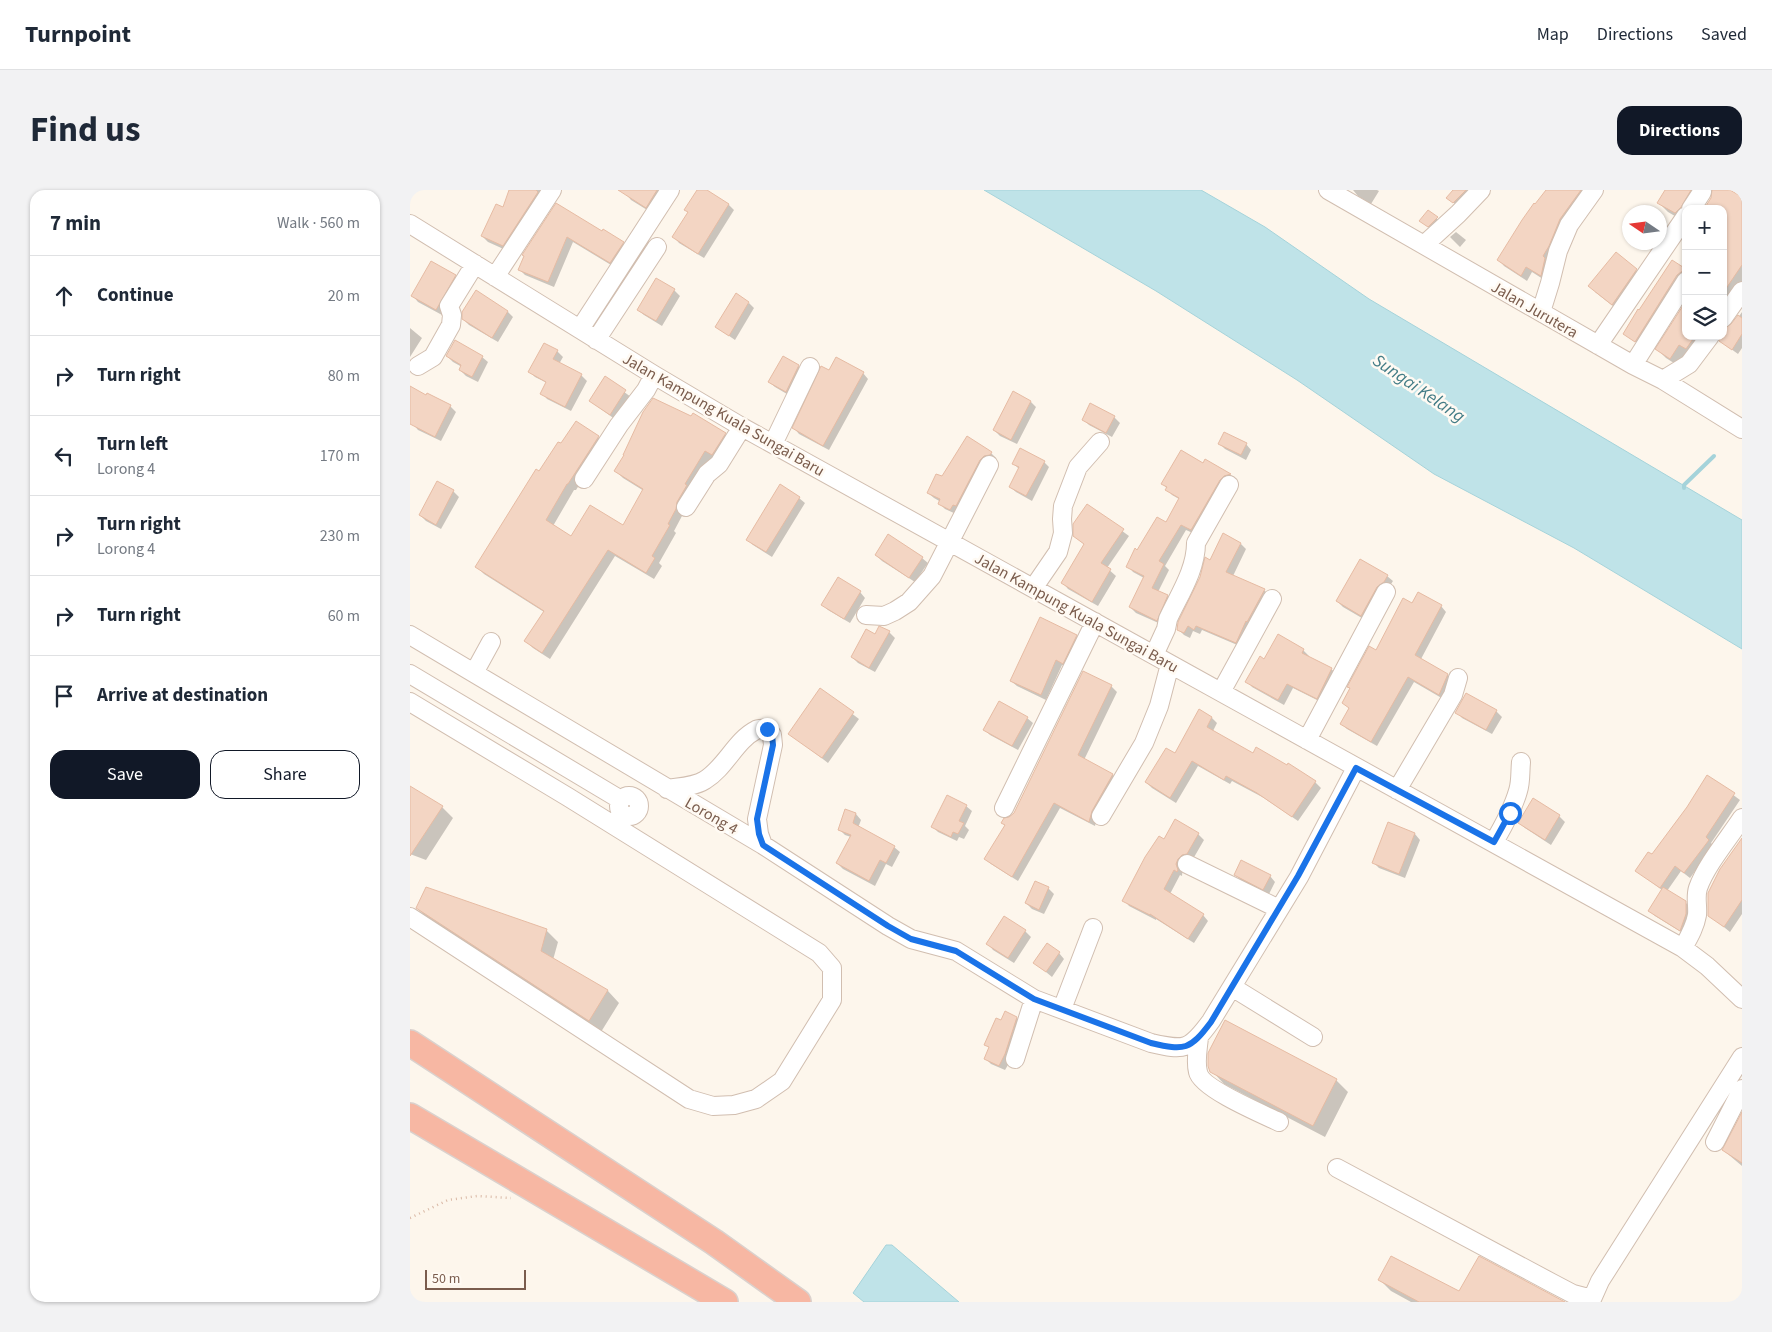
<!DOCTYPE html>
<html lang="en">
<head>
<meta charset="utf-8">
<style>
  :root { --surface:#fff; --page:#f2f2f3; --text:#1f2937; --muted:#747a83; --line:#e0e1e3; --accent:#111827 }
  body { margin:0; font-family:"Source Sans 3",sans-serif; background:var(--page); color:var(--text) }
  .controls { position:absolute; right:15px; top:15px; display:grid; overflow:hidden; border-radius:10px; box-shadow:0 1px 4px #0004 }
  .controls button { width:45px; height:45px; display:grid; place-items:center; padding:0; border:0; border-bottom:1px solid var(--line); background:var(--surface); color:var(--text); font:25px sans-serif }
  .compass { position:absolute; left:1212px; top:15px; width:45px; height:45px; border-radius:50%; background:var(--surface); box-shadow:0 1px 4px #0004; rotate:283deg }
  .scale { position:absolute; left:15px; bottom:12px; width:101px; box-sizing:border-box; padding-left:5px; border:2px solid #7a5c4d; border-top:0; font-size:14px; line-height:18px; white-space:nowrap; color:#7a5c4d; -webkit-text-stroke:4px #fffaf3; paint-order:stroke }
  .stop { position:absolute; width:15px; height:15px; margin:-11px; border:4px solid #1a73e8; border-radius:50%; background:#fff }
  .stop.end { background:#1a73e8; border-color:#fff; box-shadow:0 1px 5px #0008 }
  .list { margin:0; padding:0; list-style:none }
  h2 { display:flex; justify-content:space-between; align-items:center; height:65px; margin:0; padding:0 20px; font-size:21px }
  h2 small { font-size:16px; font-weight:400; color:var(--muted) }
  .list li { display:grid; grid-template-columns:32px 1fr auto; gap:15px; align-items:center; box-sizing:border-box; height:80px; padding:0 20px; border-top:1px solid var(--line) }
  .list b { display:block; font-size:19px; white-space:nowrap }
  .list p { margin:0; font-size:16px; white-space:nowrap; color:var(--muted) }
  .list em { font-size:16px; font-style:normal; color:var(--muted) }
  .actions { display:flex; gap:10px; padding:15px 20px }
  .actions a { flex:1; padding:11px 0; border:1px solid var(--accent); border-radius:15px; text-align:center; font-size:18px; color:var(--accent) }
  .actions .main { background:var(--accent); color:#fff }
  .icon { flex:none; width:28px; height:28px; fill:none; stroke:currentColor; stroke-width:2; stroke-linecap:round; stroke-linejoin:round }
  .map { position:relative; flex:none; width:1332px; height:1112px; overflow:hidden; border-radius:15px }
  header { display:flex; align-items:center; gap:30px; box-sizing:border-box; height:70px; padding:0 25px; background:var(--surface); border-bottom:1px solid var(--line) }
  header strong { font-size:24px }
  nav { display:flex; gap:28px; margin-inline-start:auto; font-size:18px }
  .intro { display:flex; align-items:center; justify-content:space-between; box-sizing:border-box; height:120px; padding:0 30px }
  h1 { margin:0; font-size:35px }
  .button { padding:12px 22px; border-radius:15px; background:var(--accent); color:#fff; font-size:18px; font-weight:700 }
  main { display:flex; gap:30px; padding:0 30px }
  aside { flex:1; background:var(--surface); border-radius:15px; box-shadow:0 1px 4px #0004 }
  .map>svg:first-child { display:block }
  .water { fill:#bfe3e8; stroke:#a5d3da }
  .shadow { fill:#0003 }
  .lines { fill:none; stroke-linecap:round; stroke-linejoin:round }
  .stream { stroke:#a5d3da; stroke-width:4 }
  .building { fill:#f3d5c3; stroke:#e6bba3 }
  .minor-casing { stroke:#d1beb0; stroke-width:20 }
  .highway-casing { stroke:#dad1cd; stroke-width:28 }
  .path { stroke:#d9b8a5; stroke-width:2.5; stroke-dasharray:1 4; stroke-linecap:butt }
  .minor { stroke:#fff; stroke-width:18 }
  .highway { stroke:#f7b7a3; stroke-width:25 }
  .route { stroke:#1a73e8; stroke-width:6 }
  .labels { text-anchor:middle; stroke-width:5; stroke-linejoin:round; paint-order:stroke }
  .street-label { font-size:16px; fill:#7a5c4d; stroke:#fffaf3 }
  .water-label { font-size:18px; font-style:italic; fill:#437c86; stroke:#fffaf3 }
</style>
</head>
<body>
<header>
<strong>Turnpoint</strong>
<nav><a>Map</a><a>Directions</a><a>Saved</a></nav>
</header>
<div class="intro"><h1>Find us</h1><a class="button">Directions</a></div>
<main>
<aside>
<h2>7 min<small>Walk · 560 m</small></h2>
<ul class="list">
<li><svg class="icon" aria-label="ahead" viewBox="0 0 24 24"><path d="M12 20V5M6 11l6-6 6 6"/></svg><div><b>Continue</b></div><em>20 m</em></li>
<li><svg class="icon" aria-label="right" viewBox="0 0 24 24"><path d="M7 20v-9h11M14 6l5 5-5 5"/></svg><div><b>Turn right</b></div><em>80 m</em></li>
<li><svg class="icon" aria-label="left" viewBox="0 0 24 24"><path d="M17 20v-9H6M10 6l-5 5 5 5"/></svg><div><b>Turn left</b><p>Lorong 4</p></div><em>170 m</em></li>
<li><svg class="icon" aria-label="right" viewBox="0 0 24 24"><path d="M7 20v-9h11M14 6l5 5-5 5"/></svg><div><b>Turn right</b><p>Lorong 4</p></div><em>230 m</em></li>
<li><svg class="icon" aria-label="right" viewBox="0 0 24 24"><path d="M7 20v-9h11M14 6l5 5-5 5"/></svg><div><b>Turn right</b></div><em>60 m</em></li>
<li><svg class="icon" aria-label="arrive" viewBox="0 0 24 24"><path d="M6 21V4h12l-3 4 3 4H6"/></svg><div><b>Arrive at destination</b></div></li>
</ul>
<div class="actions"><a class="main">Save</a><a>Share</a></div>
</aside>
<div class="map">
<svg width="1332" height="1112" viewBox="0 0 1332 1112">
  <rect width="100%" height="100%" fill="#fdf6ec"/>
  <path class="water" d="M574 0H791L855 37 959 109 1332 330V459L1164 358 1024 284 887 190 746 101Z
    M476 1055H482L549 1112H454L443 1103Z"/>
  <path class="shadow" d="M101 0H138L98 61 78 52 72 46 93 18Z
    M218 0H257L242 23 221 10 216 4Z
    M288 0H295L318 14 324 20 294 68 269 53 264 47 279 22Z
    M943 0H967L969 1 961 14 948 6Z
    M1042 0H1068L1050 18 1038 8 1043 1Z
    M1137 0H1177L1136 91 1122 82 1117 91 1094 76 1089 70Z
    M1263 0H1302L1292 5 1275 32 1258 22 1249 13Z
    M1303 0H1317L1332 9V98L1313 126V19L1302 8Z
    M147 14 193 43 213 53 219 58 206 78 163 52 144 97 115 85 109 79Z
    M1018 21 1033 34 1024 42 1011 31Z
    M1046 42 1056 50 1050 57 1040 47Z
    M1262 72 1276 80V88L1231 156 1215 144Z
    M1226 80 1232 85 1208 120 1185 102Z
    M45 86 50 92 32 125 8 112 3 106Z
    M264 100 270 106 252 136 234 125 228 120Z
    M66 102 98 122 103 127 88 152 59 135 53 129Z
    M339 113 344 118 325 150 306 137Z
    M1332 122V158L1328 164 1310 151 1315 139 1323 135Z
    M0 138 12 148 0 167Z
    M1276 146H1300L1270 177 1256 168 1247 159Z
    M147 161 153 167 149 174 171 185 177 191 161 221 137 209 132 203 137 193 125 187 120 182Z
    M37 166 72 167 78 172 68 192 56 186 50 180 52 177 43 172Z
    M388 176 394 182 382 207 365 197 359 192Z
    M453 183 458 189 419 260 389 244 384 238Z
    M195 188 221 207 206 230 180 211Z
    M0 197 17 207 40 216 46 222 31 251 8 240 3 234 0 228Z
    M603 203 621 212 626 217 607 254 590 246 584 240Z
    M681 215 704 227 710 233 702 247 679 235 673 229Z
    M166 233 188 247 195 254 166 300H164L143 336 161 348 213 337 234 301 213 288 206 281 315 244 322 251 309 271 303 267 281 301 273 319 272 326 264 341 266 343 249 373 252 376 244 389 205 366 140 469 123 458 116 451 134 422 74 384 67 377Z
    M558 248 581 263 586 268 546 324 535 319 530 314 531 312 524 308 518 303 532 288Z
    M809 253 836 254 841 260 836 270 815 259Z
    M795 271 821 285 825 290 787 345 776 340 755 376 759 380 748 402 757 406 763 412 753 435 726 423 720 417 734 388 723 382 718 376 728 361 756 334 769 309 762 305 753 294 793 274Z
    M634 272 639 277 622 311 606 302 600 297 609 279 604 274Z
    M43 301 49 307 31 339 16 331 10 325Z
    M389 308 395 313 362 367 343 355 337 349Z
    M677 315 719 346 697 378 706 386 688 416 658 399 653 393 675 355 664 346Z
    M831 354 836 359 823 386 854 400 859 406 832 457 792 440 790 444 783 441 780 448 774 445 768 439 800 371Z
    M466 365 512 368 518 373 505 392 472 371Z
    M977 386 983 391 957 431 933 417 927 411Z
    M450 402 455 408 440 433 418 420 413 415Z
    M1003 414 1031 416 1036 422 1011 469 1038 485 1043 490 1035 510 1004 492 967 556 937 539 932 534 939 518 933 513 966 462Z
    M479 442 485 448 465 482 448 473 442 467 465 446Z
    M666 446 672 452 659 478 652 475 636 510 607 496 601 491Z
    M893 460 899 466 898 467 921 479 927 484 913 513 883 498 874 515 842 497 837 491 855 471Z
    M673 483 701 496 707 502 674 570 703 585 708 591 687 626 685 636 650 618 608 691 581 674 575 669 596 636 592 633 605 623Z
    M411 500 449 529 418 573 379 543Z
    M790 521 802 528 807 533 803 541 843 565 905 592 911 598 888 631 854 608 822 591 820 594 788 576 766 613 742 598 736 592 765 565Z
    M1086 521 1092 527 1082 544 1052 528 1047 522Z
    M617 528 623 533 608 560 580 545 574 539Z
    M1298 586 1330 610 1301 653 1304 656 1280 688 1271 681 1257 701 1275 712 1281 718 1276 745 1245 726 1240 721 1252 700 1227 681 1242 666 1278 618Z
    M0 597 32 617 43 628 16 670 0 664Z
    M1124 610 1149 626 1155 632 1141 655 1115 638 1109 633Z
    M556 616 562 621 555 636 559 640 554 649 549 647 547 651 528 642 523 637Z
    M436 621 446 624 451 630 448 638 484 657 490 662 482 677 476 674 465 696 433 679 427 673 441 647 435 645 429 639Z
    M979 634 1005 644 1010 650 995 688 969 678 963 672Z
    M788 644 794 650 783 669 773 675 772 686 770 685 760 704 793 725 798 731 784 753 746 729V730L719 716 714 710Z
    M1332 653V724L1320 742 1299 725Z
    M825 685 860 686 865 692 859 704 831 690Z
    M638 698 644 704 634 724 622 719 616 713Z
    M7 718 136 740 148 752 143 770 198 801 209 813 191 842 19 730Z
    M594 728 615 741 621 747 604 773 583 760 578 754Z
    M649 763 654 769 642 787 625 773Z
    M607 828 612 833 601 870 595 880 581 874 575 868 580 858 576 854 592 832Z
    M815 832 926 890 938 902 915 947 814 894 802 881Z
    M1332 924V976L1313 960Z
    M970 1090 1049 1103 1153 1112H1001L981 1101Z"/>
  <g class="lines">
    <path class="stream" d="M1274 298V295L1304 266"/>
  </g>
  <path class="building" d="M99 0H126L128 2 93 56 71 46 86 14 93 17Z
    M208 0H247L236 18Z
    M287 0H297L319 14 288 64 262 47 278 22 274 20Z
    M1043 0H1056L1043 13 1036 8Z
    M1136 0H1171L1150 29 1139 56 1133 66 1135 68 1131 86 1116 77 1111 86 1087 70 1112 30 1124 13 1125 14Z
    M1255 0H1281L1271 17 1265 23 1247 13Z
    M1302 0H1320L1332 7V75L1313 103V19H1294L1301 8Z
    M146 13 192 41 193 39 214 52 200 73 157 47 138 92 108 80 114 66 112 65Z
    M1018 20 1028 27 1018 37 1009 31Z
    M1206 62 1227 79 1202 115 1178 96Z
    M1262 70 1276 79V80L1271 82 1267 85 1225 152 1213 144 1228 119 1229 120Z
    M21 71 46 85 26 120 1 106Z
    M246 88 265 99 246 131 227 120Z
    M66 100 98 121 82 148 52 129V122Z
    M326 103 339 112 319 146 305 137Z
    M1276 111V146H1285L1276 159 1269 155 1260 169 1245 159Z
    M1328 125 1332 128V144L1322 160 1309 151 1310 146H1313L1315 138 1321 134Z
    M45 150 73 166 62 187 49 180 51 175 36 166Z
    M134 153 148 160 143 169 172 184 155 217 130 204 136 192 118 182Z
    M373 166 389 175 376 202 358 192Z
    M426 167 454 182 413 256 382 238 411 176 419 180Z
    M195 186 216 200 200 225 179 211Z
    M0 196 16 205 17 203 41 215 25 247 0 234Z
    M603 201 621 211 601 250 583 240Z
    M243 208 281 226 283 223 316 243 302 265 295 261 275 294 277 295 267 312 266 319 258 334 260 335 242 366 245 368 236 383 198 360 132 463 114 451 134 421 65 377 126 279 129 281 148 252 151 253 166 231 189 246 158 294H157L136 330 161 346 180 315 213 335 233 299 204 281 214 265H213L233 222Z
    M680 213 705 226 696 243 672 230Z
    M814 242 837 253 831 265 808 254Z
    M557 246 582 262 580 265 574 266 570 270 546 316 543 315 540 320 528 314 530 309 517 303 526 284 532 286Z
    M610 258 635 271 616 306 599 297 609 277 602 274Z
    M771 260 793 273 795 269 821 284 814 286 810 290 781 340 771 335 749 371 754 374 742 398 758 405 747 431 719 417 734 386 716 377 725 358 727 360 747 327 756 332 769 308 755 300 757 297 751 294Z
    M27 291 44 300 26 335 9 325Z
    M370 294 390 307 356 362 336 350Z
    M677 314 714 339 691 373 701 379 682 412 651 393 674 354 663 346V334Z
    M813 343 831 353 816 382 855 399 837 432 836 431 826 453 786 436 784 440 778 436 774 443 767 440 768 432 790 387 795 367 800 370Z
    M478 344 513 367 499 388 465 365Z
    M950 369 978 385 974 392 967 397 951 426 926 411Z
    M428 387 451 401 434 429 411 415Z
    M1008 402 1032 415 1005 465 1038 484 1029 505 998 487 961 552 930 534 939 518 932 513 940 498 937 497 959 456 966 460 993 408 1002 413Z
    M630 427 667 445 653 474 646 470 631 505 600 491Z
    M469 436 480 441 459 478 441 467 456 439 465 444Z
    M868 444 894 459 892 463 922 478 907 509 877 494 868 510 835 492 850 466 854 469Z
    M673 481 702 495 668 565 703 584 682 621 679 632 644 613 602 687 574 669 595 635 591 633 594 628 599 627 604 623Z
    M410 498 444 522 412 568 378 544Z
    M1056 503 1087 520 1076 540 1045 523Z
    M589 511 618 527 602 556 573 540Z
    M789 519 802 527 797 537 843 563 846 557 877 575 878 573 906 591 882 627 847 603 816 586 814 590 782 571 760 608 735 592 756 558 765 563Z
    M1297 585 1325 603 1296 647 1299 650 1274 683 1265 676 1250 698 1225 681 1238 662 1242 664 1277 617Z
    M0 596 33 616 0 666Z
    M537 605 557 615 549 631 554 633 548 644 543 642 541 647 521 637Z
    M1123 608 1150 625 1135 650 1108 633Z
    M435 619 446 623 443 633 485 656 476 673 470 670 459 691 426 673 441 645 428 640Z
    M765 629 789 643 777 664 772 665 768 669 766 674 768 680 767 682 764 680 754 699 794 724 778 749 740 724V725L712 711 735 667 749 646 754 649Z
    M978 632 1005 643 989 684 962 673Z
    M1332 648V710L1314 737 1298 726V703L1310 679Z
    M831 670 861 685 853 700 824 685Z
    M625 691 639 697 629 720 615 713Z
    M16 697 137 739 131 761 198 800 179 831 6 718Z
    M1253 697 1276 711V724L1270 741 1238 721Z
    M594 726 616 740 598 768 576 754Z
    M637 753 650 762 636 782 623 773Z
    M595 821 607 827 595 864 589 876 574 869 579 857 574 855 586 828 591 830Z
    M815 830 927 889 903 936 800 882 798 876V863Z
    M1332 922V973L1312 960Z
    M981 1066 1049 1101 1069 1066 1155 1112H1009L968 1090Z"/>
  <g class="lines">
    <defs>
      <path id="minor" d="M918 0 1223 175 1253 190 1332 239
        M1281 19 1292 2
        M0 34 244 185 332 237 1273 758 1297 776 1332 809
        M1014 55 1048 24 1071 0
        M85 87 142 0
        M1131 122 1140 93 1148 61 1159 35 1184 0
        M1313 128 1332 101
        M170 139 260 0
        M186 150 247 57
        M1188 155 1276 26
        M1223 175 1276 91
        M8 176 23 167 41 135 42 125 39 116 65 74
        M1253 190 1279 174 1300 146
        M363 254 400 177
        M174 289 209 235 236 200 244 185
        M276 317 297 284 309 274 332 237
        M624 397 648 362 653 343 652 329 653 316 668 277 690 252
        M456 425 474 426 485 421 499 412 522 386 579 275
        M0 445 353 655 478 736 501 749 546 761 624 809 741 853C775 861 780 860 801 831L889 687 946 578
        M744 465 756 439 758 429C769 405 786 380 786 353L819 295
        M64 483 81 452
        M0 484 211 610
        M811 502 862 409
        M0 512 158 607 409 763 422 778V810L372 891 346 909 324 915 303 916 279 909 0 727
        M897 550 976 402
        M257 599C269 597 284 597 295 590 315 578 326 550 346 540 349 538 354 539 357 539L362 545 363 555 347 629 349 644 353 655
        M987 600 1043 505 1048 488
        M209 616a10 10 0 1 1 20 0a10 10 0 1 1-20 0Z
        M594 618 685 432
        M691 626 734 553 749 516 760 474
        M1084 652C1094 635 1103 619 1108 601 1111 592 1110 582 1111 572
        M777 674 869 719
        M1273 758C1279 747 1285 737 1287 725 1288 716 1285 707 1288 698 1296 675 1319 648 1332 628
        M822 797 903 847
        M652 819 683 738
        M789 847C788 859 785 871 788 882 791 898 852 924 869 932
        M605 869 624 809
        M1305 952 1332 899
        M927 978 1142 1093 1163 1104 1182 1109 1190 1091 1332 867"/>
      <path id="highway" d="M0 853 304 1052 388 1112
        M0 926 315 1112"/>
    </defs>
    <use href="#minor" class="minor-casing"/>
    <use href="#highway" class="highway-casing"/>
    <path class="path" d="M0 1028 38 1010 67 1006 101 1008"/>
    <use href="#minor" class="minor"/>
    <use href="#highway" class="highway"/>
  </g>
  <g class="lines">
    <path class="route" d="M357 539 362 545 363 555 347 629 349 644 353 655 478 736 501 749 546 761 624 809 741 853C775 861 780 860 801 832L888 686 946 578 1084 652 1100 623"/>
  </g>
  <g class="labels">
    <g class="street-label">
      <text transform="translate(1125 119) rotate(30)" y="6">Jalan Jurutera</text>
      <text transform="translate(314 224) rotate(30)" y="6">Jalan Kampung Kuala Sungai Baru</text>
      <text transform="translate(667 422) rotate(29)" y="6">Jalan Kampung Kuala Sungai Baru</text>
      <text transform="translate(302 625) rotate(30)" y="6">Lorong 4</text>
    </g>
    <g class="water-label">
      <text transform="translate(1009 198) rotate(34)" y="6">Sungai Kelang</text>
    </g>
  </g>
</svg>
<div class="controls">
<button>+</button>
<button>−</button>
<button><svg class="icon" aria-label="layers" viewBox="0 0 24 24"><path d="M12 4l9 5-9 5-9-5zM3 14l9 5 9-5"/></svg></button>
</div>
<svg class="compass" viewBox="-18 -18 36 36"><path d="M0-13l5 13h-10z" fill="#e53935"/><path d="M0 13l5-13h-10z" fill="#747a83"/></svg>
<div class="scale">50 m</div>
<div class="stop" style="left:1100px;top:623px"></div>
<div class="stop end" style="left:357px;top:539px"></div>
</div>
</main>
</body>
</html>
